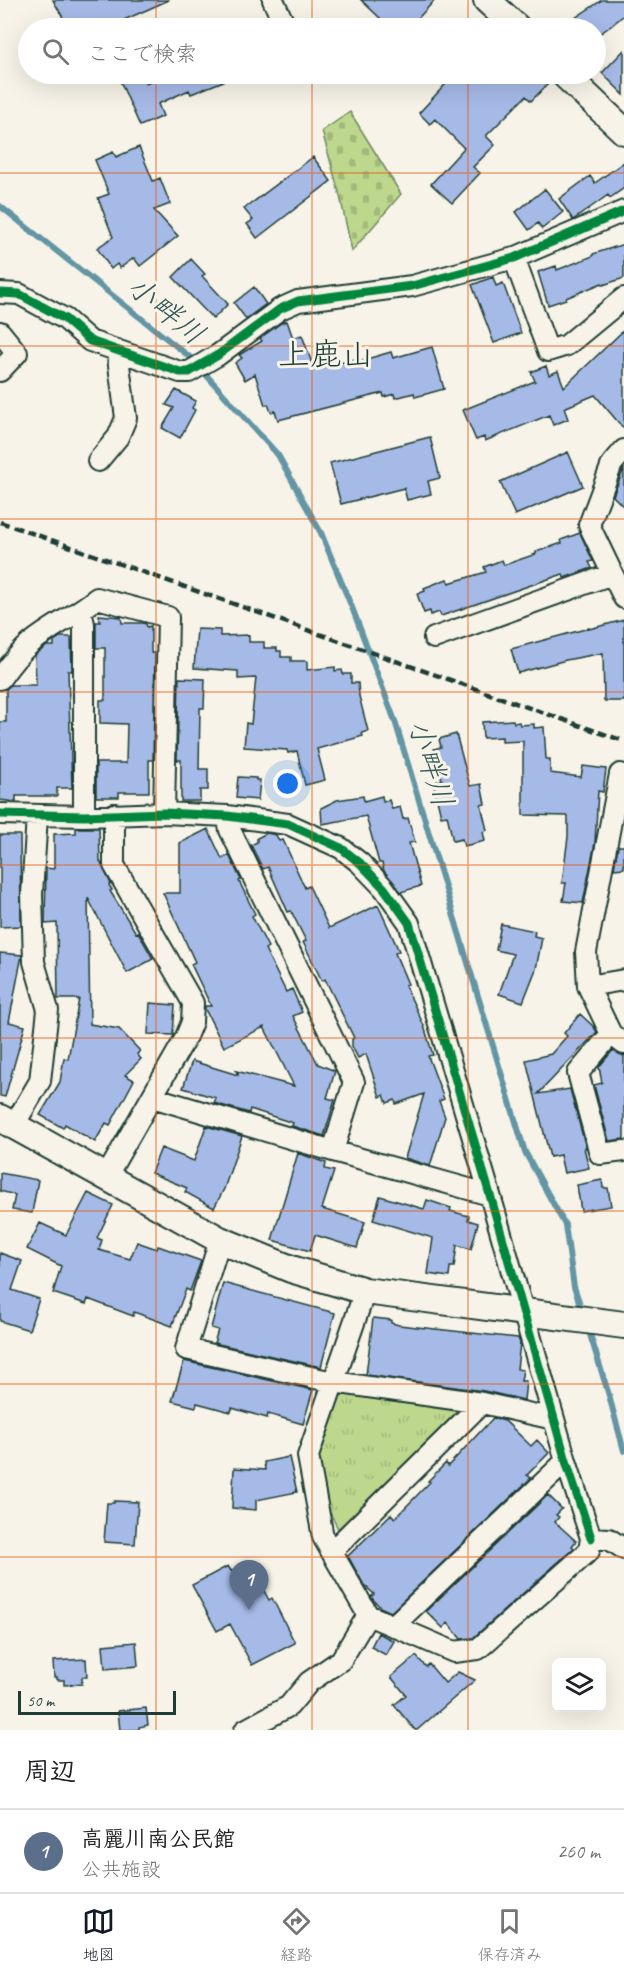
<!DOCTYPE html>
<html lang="ja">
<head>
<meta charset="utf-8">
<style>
  :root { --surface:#fff; --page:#f6f6f6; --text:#202124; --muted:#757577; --line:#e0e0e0; --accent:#111827 }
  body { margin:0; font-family:Caveat,"Klee One",sans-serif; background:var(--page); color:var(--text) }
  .controls { position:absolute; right:18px; bottom:18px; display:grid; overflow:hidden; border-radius:9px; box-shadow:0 6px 24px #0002 }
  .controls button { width:54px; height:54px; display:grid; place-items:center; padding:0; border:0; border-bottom:2px solid var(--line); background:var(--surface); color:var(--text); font:30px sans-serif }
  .scale { position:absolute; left:18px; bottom:15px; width:158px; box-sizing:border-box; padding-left:6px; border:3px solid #1f3d34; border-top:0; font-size:16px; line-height:21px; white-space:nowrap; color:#1f3d34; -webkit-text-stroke:4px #f7f3e8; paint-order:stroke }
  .you { position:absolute; left:288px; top:784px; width:21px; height:21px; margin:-15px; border:4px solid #fff; border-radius:50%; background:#1a73e8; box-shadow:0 0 0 9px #1a73e833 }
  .badge { display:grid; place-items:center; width:39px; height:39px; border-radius:50%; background:var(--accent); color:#fff; font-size:20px; font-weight:700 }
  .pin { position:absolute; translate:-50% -50px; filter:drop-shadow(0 2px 3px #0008) }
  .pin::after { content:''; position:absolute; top:32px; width:21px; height:18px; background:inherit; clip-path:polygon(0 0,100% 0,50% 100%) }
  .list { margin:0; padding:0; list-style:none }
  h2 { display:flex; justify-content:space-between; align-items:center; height:78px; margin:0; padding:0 24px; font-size:26px }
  h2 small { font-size:20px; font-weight:400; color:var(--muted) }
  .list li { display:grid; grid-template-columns:39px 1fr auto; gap:18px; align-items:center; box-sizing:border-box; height:84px; padding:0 24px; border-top:2px solid var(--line) }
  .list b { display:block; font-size:22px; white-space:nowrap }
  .list p { margin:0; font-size:20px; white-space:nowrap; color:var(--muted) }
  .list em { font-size:20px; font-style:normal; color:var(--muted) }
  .icon { flex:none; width:33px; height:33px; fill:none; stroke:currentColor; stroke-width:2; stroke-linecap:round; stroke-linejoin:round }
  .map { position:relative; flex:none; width:624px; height:1730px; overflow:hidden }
  .search { position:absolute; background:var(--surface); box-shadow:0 6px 24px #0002; left:18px; right:18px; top:18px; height:66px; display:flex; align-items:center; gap:15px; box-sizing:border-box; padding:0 21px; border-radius:33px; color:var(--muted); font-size:22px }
  .sheet { height:162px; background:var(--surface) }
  nav { display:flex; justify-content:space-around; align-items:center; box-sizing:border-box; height:84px; border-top:2px solid var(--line); background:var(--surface); font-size:16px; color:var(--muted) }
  nav a { display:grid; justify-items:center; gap:3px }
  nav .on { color:var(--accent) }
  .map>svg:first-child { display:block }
  .grass { fill:url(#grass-tufts); stroke:#6e8a60; stroke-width:1.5 }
  .cemetery { fill:url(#cemetery-stones); stroke:#6e8a60; stroke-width:1.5 }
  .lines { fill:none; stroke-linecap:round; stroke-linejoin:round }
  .stream { stroke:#6395a5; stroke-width:6 }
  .building { fill:#a6bae8; stroke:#1f3d34; stroke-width:1.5 }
  .minor-casing { stroke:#1f3d34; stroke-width:24 }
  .tertiary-casing { stroke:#1f3d34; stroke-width:30 }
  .minor { stroke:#f7f3e8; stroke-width:20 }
  .tertiary { stroke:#f7f3e8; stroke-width:26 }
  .rail { stroke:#1f3d34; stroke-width:4.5; stroke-dasharray:9 4.5; stroke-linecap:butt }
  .cycleway-casing { stroke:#f7f3e8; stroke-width:13 }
  .cycleway { stroke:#00873e; stroke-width:9 }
  .grid { fill:none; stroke:#e8590c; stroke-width:1.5; stroke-opacity:0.55 }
  .labels { text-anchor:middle; stroke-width:6; stroke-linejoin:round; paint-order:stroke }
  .water-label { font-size:30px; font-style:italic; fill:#365a5a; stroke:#f7f3e8 }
  .quarter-label { font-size:32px; fill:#1f3d34; stroke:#f7f3e8 }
</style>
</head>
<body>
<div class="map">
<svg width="624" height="1730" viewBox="0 0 624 1730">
  <defs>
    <pattern id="grass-tufts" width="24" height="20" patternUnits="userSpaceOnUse" patternTransform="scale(1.5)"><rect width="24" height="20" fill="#bdd78d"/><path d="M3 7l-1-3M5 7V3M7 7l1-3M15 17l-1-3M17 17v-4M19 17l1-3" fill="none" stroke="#a2b97a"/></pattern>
    <pattern id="cemetery-stones" width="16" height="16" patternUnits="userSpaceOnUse" patternTransform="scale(1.5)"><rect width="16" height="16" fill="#bdd78d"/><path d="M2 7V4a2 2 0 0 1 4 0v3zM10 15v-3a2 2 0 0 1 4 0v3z" fill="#a2b97a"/></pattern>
  </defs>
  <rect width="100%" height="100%" fill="#f7f3e8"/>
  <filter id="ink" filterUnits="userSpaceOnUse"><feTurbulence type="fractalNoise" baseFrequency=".0167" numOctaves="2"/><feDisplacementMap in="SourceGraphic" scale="12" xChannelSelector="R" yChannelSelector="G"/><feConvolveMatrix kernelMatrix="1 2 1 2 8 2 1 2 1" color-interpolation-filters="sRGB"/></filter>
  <g filter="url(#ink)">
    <path class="grass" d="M340 1394 458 1411 338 1529 325 1502 318 1453Z"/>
    <path class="cemetery" d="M350 112 401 194 352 251 340 196 322 131Z"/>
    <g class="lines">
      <path class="stream" d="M0 206 191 358 278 455 321 533 353 610 395 721 525 1152 565 1225 574 1287 583 1313
        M587 1325 608 1392 624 1451"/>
    </g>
    <path class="building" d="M53 0H169L106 28H69Z
      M361 0H435L409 28H371L380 18Z
      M602 0H624V15L611 26 596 36V28H560Z
      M624 50V95L602 73Z
      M117 74H141L146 83 171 74H241L191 94 189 90 158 104 163 116 140 126Z
      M455 74H536L547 85 531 101 526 96 486 136 495 145 473 167 480 173 452 203 431 184 464 148 435 119 430 124 419 113Z
      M139 147 153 181 160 178 170 204 154 210 178 236 140 266 134 258 120 268 117 264 111 269 97 248 113 237 98 198 109 194 95 160 113 152 116 157Z
      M313 157 331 181 257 238 247 224 253 220 244 209Z
      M624 162V188L610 198 608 195 573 220 559 199 590 176 595 183Z
      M545 189 563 212 542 229 538 223 529 230 516 212Z
      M624 244V278L603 285 602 283 566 298V299L548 305 538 272 556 266 557 270 593 256V254Z
      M191 259 205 274 202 276 228 304 213 319 173 277Z
      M493 277 496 286 503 283 521 333 494 343 472 285Z
      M254 287 266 304 246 319 234 303Z
      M287 321 293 338 302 335 314 369 360 358V361L391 352 393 358 432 347 444 389 415 397 414 393 395 398 394 394 384 397 383 393 278 420 275 411 271 412 268 404 265 405 255 374 245 380 235 363 242 358 239 355 262 341 260 338 281 323Z
      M624 330V429L595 395 564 408 568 419 553 425 549 415 485 441 484 437 476 440 463 410 535 381 531 372 546 366 549 375 558 371 564 387Z
      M176 390 196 401 192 408 195 410 180 438 162 428 174 408 166 405Z
      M430 437 440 478 428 481 431 494 407 500 404 488 341 504 330 463Z
      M568 452 583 486 515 515 500 482Z
      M624 468V507L613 496Z
      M580 533 593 561 589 562 592 568 564 578 563 574 441 616 439 612 431 615 430 611 424 613 417 594 425 591 424 588 447 579 449 583 486 572 484 567 502 560 504 565 536 554V552L562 543 561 540Z
      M99 615 121 617 122 623H143L146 624 147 627 151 626V653H155L153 760H149V792H119V797H96V763H126L127 724 100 723V700H105V648H96V622H100Z
      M624 620V701H604L603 653 566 660 518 673 511 649 589 628V629Z
      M197 629 220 630V636L249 635V642H264V648H277V651H281V657H291V661H307V670L335 667V671L342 670 343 674H351V683H358L359 696 368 731 362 733 363 736 317 749 325 780 305 785 297 751 288 753 287 750 244 747 246 723 251 724 256 678 238 679V671L194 668Z
      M60 637H71L72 671H68L72 788H57V796H16V802L0 800V722H6V689L11 685H36L35 655 47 646H54V641Z
      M179 678 205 679 204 708H200L199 769H208V790H200V801H181V760H177Z
      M513 720 514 723 519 722 520 725 534 724V728L544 727 546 759H550V773L581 777 583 766 606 769 603 792 598 791 595 843 583 903 563 901 566 883H562L568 837V816L523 815V741L502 742V737L483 738 482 722Z
      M456 734 470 786 481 784 485 804 481 805 487 830 483 832 485 841 464 846 462 839 453 841 447 815 441 816 433 782 442 780 434 749 441 747 439 739Z
      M238 777 256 778V780H260L258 800 236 798Z
      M363 796 364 801 382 796 383 802 389 800 392 809 400 807 403 819 408 818 415 842 409 843 421 886 401 892 384 871 382 863H379L366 816 322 824 321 808 337 800Z
      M76 828H99L100 861 111 884 109 885 112 890 110 891 136 933 138 932 153 959 127 973 88 898 90 1024 119 1029 140 1051 137 1054 141 1059 125 1075 134 1080 110 1125 106 1123 95 1142 65 1124 63 1128 40 1115 60 1082 64 1058 68 1059 79 999H58L57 923 45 924 46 868 54 869V834L76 833Z
      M208 829 222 859 229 855 241 880 239 881 255 914 252 916 268 947 265 949 286 992 292 989 302 1012 293 1016 318 1064 335 1071 327 1098 335 1100 324 1136 292 1126 293 1123 250 1109 249 1113 214 1103 216 1098 183 1088 192 1061 238 1075 236 1071 294 1086 264 1027 224 1047 205 1009V1006H211L191 964 195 962 163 893H180V843Z
      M267 833 276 835 279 841 283 840 305 888 309 886 329 928 378 905 399 951 395 953 408 984 405 985 424 1026 433 1055 428 1056 444 1099 439 1101 445 1117 430 1166 405 1158 424 1094 396 1104 395 1100 387 1103 384 1095 380 1097 366 1054 358 1058 352 1046V1039L354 1038 325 979 322 981 303 942 306 941 291 911 288 912 268 867 263 869 251 845 257 842V838Z
      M0 835H20L21 926 0 927Z
      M618 846H624V868L614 869Z
      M501 924 535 931 534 936 542 938 536 969 523 1002 499 994 513 954 496 950Z
      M0 953 22 955 9 1022 25 1026 5 1097 0 1096Z
      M150 1003 175 1005 173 1035 148 1034Z
      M580 1014 594 1027 597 1032 538 1094 570 1089 586 1148H584L589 1168 564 1173 560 1155 550 1157 526 1060 551 1054 567 1036 564 1033Z
      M613 1050 624 1056V1139L609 1141 594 1085 602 1083 599 1067Z
      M206 1126 242 1136 224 1189 214 1208 185 1192 187 1188 151 1173 161 1148 194 1161Z
      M298 1153 326 1163 325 1169 334 1171 322 1209 365 1222 357 1248 315 1235 310 1251 272 1240Z
      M0 1173 38 1180 32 1213 12 1210 15 1195 0 1191Z
      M602 1180 603 1188H608L611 1206 581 1211 577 1185Z
      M88 1193 113 1205 97 1238 102 1240 99 1250 130 1259 137 1242 157 1249 158 1246 201 1261 190 1291 186 1289 172 1326 134 1312 133 1316 88 1299 86 1304 53 1293 61 1266 27 1249 40 1223 66 1235Z
      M380 1196 424 1209 427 1200 451 1208 450 1211 469 1216 468 1220 478 1223 471 1249 457 1245 454 1267H450L449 1277 428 1274 433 1238 373 1220Z
      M0 1253 22 1261 12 1290 39 1299 29 1330 0 1321Z
      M223 1283 335 1313 321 1367 214 1343 218 1330 211 1328Z
      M373 1318 391 1320V1323L399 1325 518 1338 520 1343 517 1369 523 1370 521 1381H526L524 1400 484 1391 366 1375Z
      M184 1361 313 1390 303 1424 268 1414 267 1418 232 1408 231 1412 197 1403 196 1407 172 1401Z
      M493 1418 505 1421 531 1446 537 1440 549 1453 527 1475 531 1478 391 1612 380 1607 371 1597 374 1594 364 1585 348 1556 391 1514 395 1518 430 1482 428 1481 446 1463 448 1466Z
      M289 1457 297 1492 256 1500V1510L232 1508 234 1468 265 1470 264 1462Z
      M548 1495 562 1509 556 1515 559 1517 555 1522 576 1541 572 1546 574 1548 473 1638 461 1639 448 1623 443 1628 426 1611Z
      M114 1501 138 1502 135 1544 104 1542 107 1503H114Z
      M248 1562 269 1600 272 1598 295 1643 252 1665 230 1624 217 1631 192 1585 228 1566 231 1571Z
      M378 1633 394 1641 386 1655 371 1647Z
      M136 1642 138 1666 105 1669 103 1645Z
      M416 1656 426 1667 429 1664 445 1683 458 1672 475 1680 417 1730H415L394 1705 406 1695 391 1677Z
      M86 1659 87 1677H82V1684L64 1685V1680H57V1677H54L53 1661Z
      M146 1708 148 1725 139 1727V1730H120L118 1711Z"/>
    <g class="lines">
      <defs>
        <path id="minor" d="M273 0 286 28
          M514 258 548 351 567 345 624 298
          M0 293 19 294 65 319 90 341 180 372H189L218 355 280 309 298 301 412 286 514 258 624 211
          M0 332 17 353 0 371
          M624 450 612 464 589 525 624 598
          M98 461 118 437 126 418 117 350
          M81 611 84 624V816
          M434 638 612 574
          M0 679C9 666 19 653 31 643 52 626 76 615 97 598L168 617 164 813
          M624 775 620 774 586 952 588 986 611 1034 624 1044
          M0 814 84 816 164 813 227 816 288 824 341 848 360 863 384 888 409 923 490 1195 566 1461 591 1538
          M227 816 230 830 354 1082 333 1151
          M588 986 624 980
          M611 1034 578 1073 600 1154 624 1151
          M152 1097 333 1151 490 1195
          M14 1125 40 1081 48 1010 34 962 32 894 37 816
          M106 1177 185 1039 192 1022 193 1003 114 865V814
          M220 1240 186 1349 333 1382 482 1403 554 1419
          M365 1291 308 1456 323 1537 368 1615 454 1652 478 1649 589 1551 591 1538 609 1539 624 1549
          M332 1551 482 1403
          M393 1626 566 1461
          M245 1730 289 1706 309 1682 341 1660 368 1615"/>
        <path id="tertiary" d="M487 0 517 28
          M564 74 624 131
          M0 1118 220 1240 291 1269 365 1291 624 1325"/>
      </defs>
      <use href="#minor" class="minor-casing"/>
      <use href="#tertiary" class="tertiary-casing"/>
      <use href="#minor" class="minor"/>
      <use href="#tertiary" class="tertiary"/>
      <path class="rail" d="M0 522 624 741"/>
      <defs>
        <path id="cycleway" d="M0 293 19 294 65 319 90 341 180 372H189L218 355 280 309 298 301 412 286 514 258 624 211
          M0 814 84 816 164 813 227 816 288 824 341 848 360 863 384 888 409 923 490 1195 566 1461 591 1538"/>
      </defs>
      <use href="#cycleway" class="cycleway-casing"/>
      <use href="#cycleway" class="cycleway"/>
    </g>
  </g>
  <path class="grid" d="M156 0V28M312 0V28M468 0V28M156 74V1730M312 74V1730M468 74V1730M0 173H624M0 346H624M0 519H624M0 692H624M0 865H624M0 1038H624M0 1211H624M0 1384H624M0 1557H624"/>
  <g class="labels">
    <g class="water-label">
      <text transform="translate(166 310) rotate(39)" y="10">小畔川</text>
      <text transform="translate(431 763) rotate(73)" y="10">小畔川</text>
    </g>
    <g class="quarter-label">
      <text x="326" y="365">上鹿山</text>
    </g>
  </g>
</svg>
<div class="controls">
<button><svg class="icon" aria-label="layers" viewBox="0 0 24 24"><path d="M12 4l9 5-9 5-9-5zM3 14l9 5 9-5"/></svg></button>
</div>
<div class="scale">50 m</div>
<div class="you"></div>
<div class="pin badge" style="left:249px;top:1610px;background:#5c6f8a">1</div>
<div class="search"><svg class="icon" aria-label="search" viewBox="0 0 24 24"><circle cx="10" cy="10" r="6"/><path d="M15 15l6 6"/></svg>ここで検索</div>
</div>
<section class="sheet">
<h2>周辺<small></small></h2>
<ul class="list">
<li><span class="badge" style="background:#5c6f8a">1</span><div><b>高麗川南公民館</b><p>公共施設</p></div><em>260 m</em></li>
</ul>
</section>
<nav>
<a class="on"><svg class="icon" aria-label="map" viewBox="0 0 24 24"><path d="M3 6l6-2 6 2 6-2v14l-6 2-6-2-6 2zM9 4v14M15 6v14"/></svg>地図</a>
<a><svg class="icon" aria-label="directions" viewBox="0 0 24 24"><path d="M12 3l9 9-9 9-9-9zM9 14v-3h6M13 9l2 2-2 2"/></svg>経路</a>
<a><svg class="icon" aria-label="saved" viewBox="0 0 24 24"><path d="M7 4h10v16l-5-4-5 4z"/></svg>保存済み</a>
</nav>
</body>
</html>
